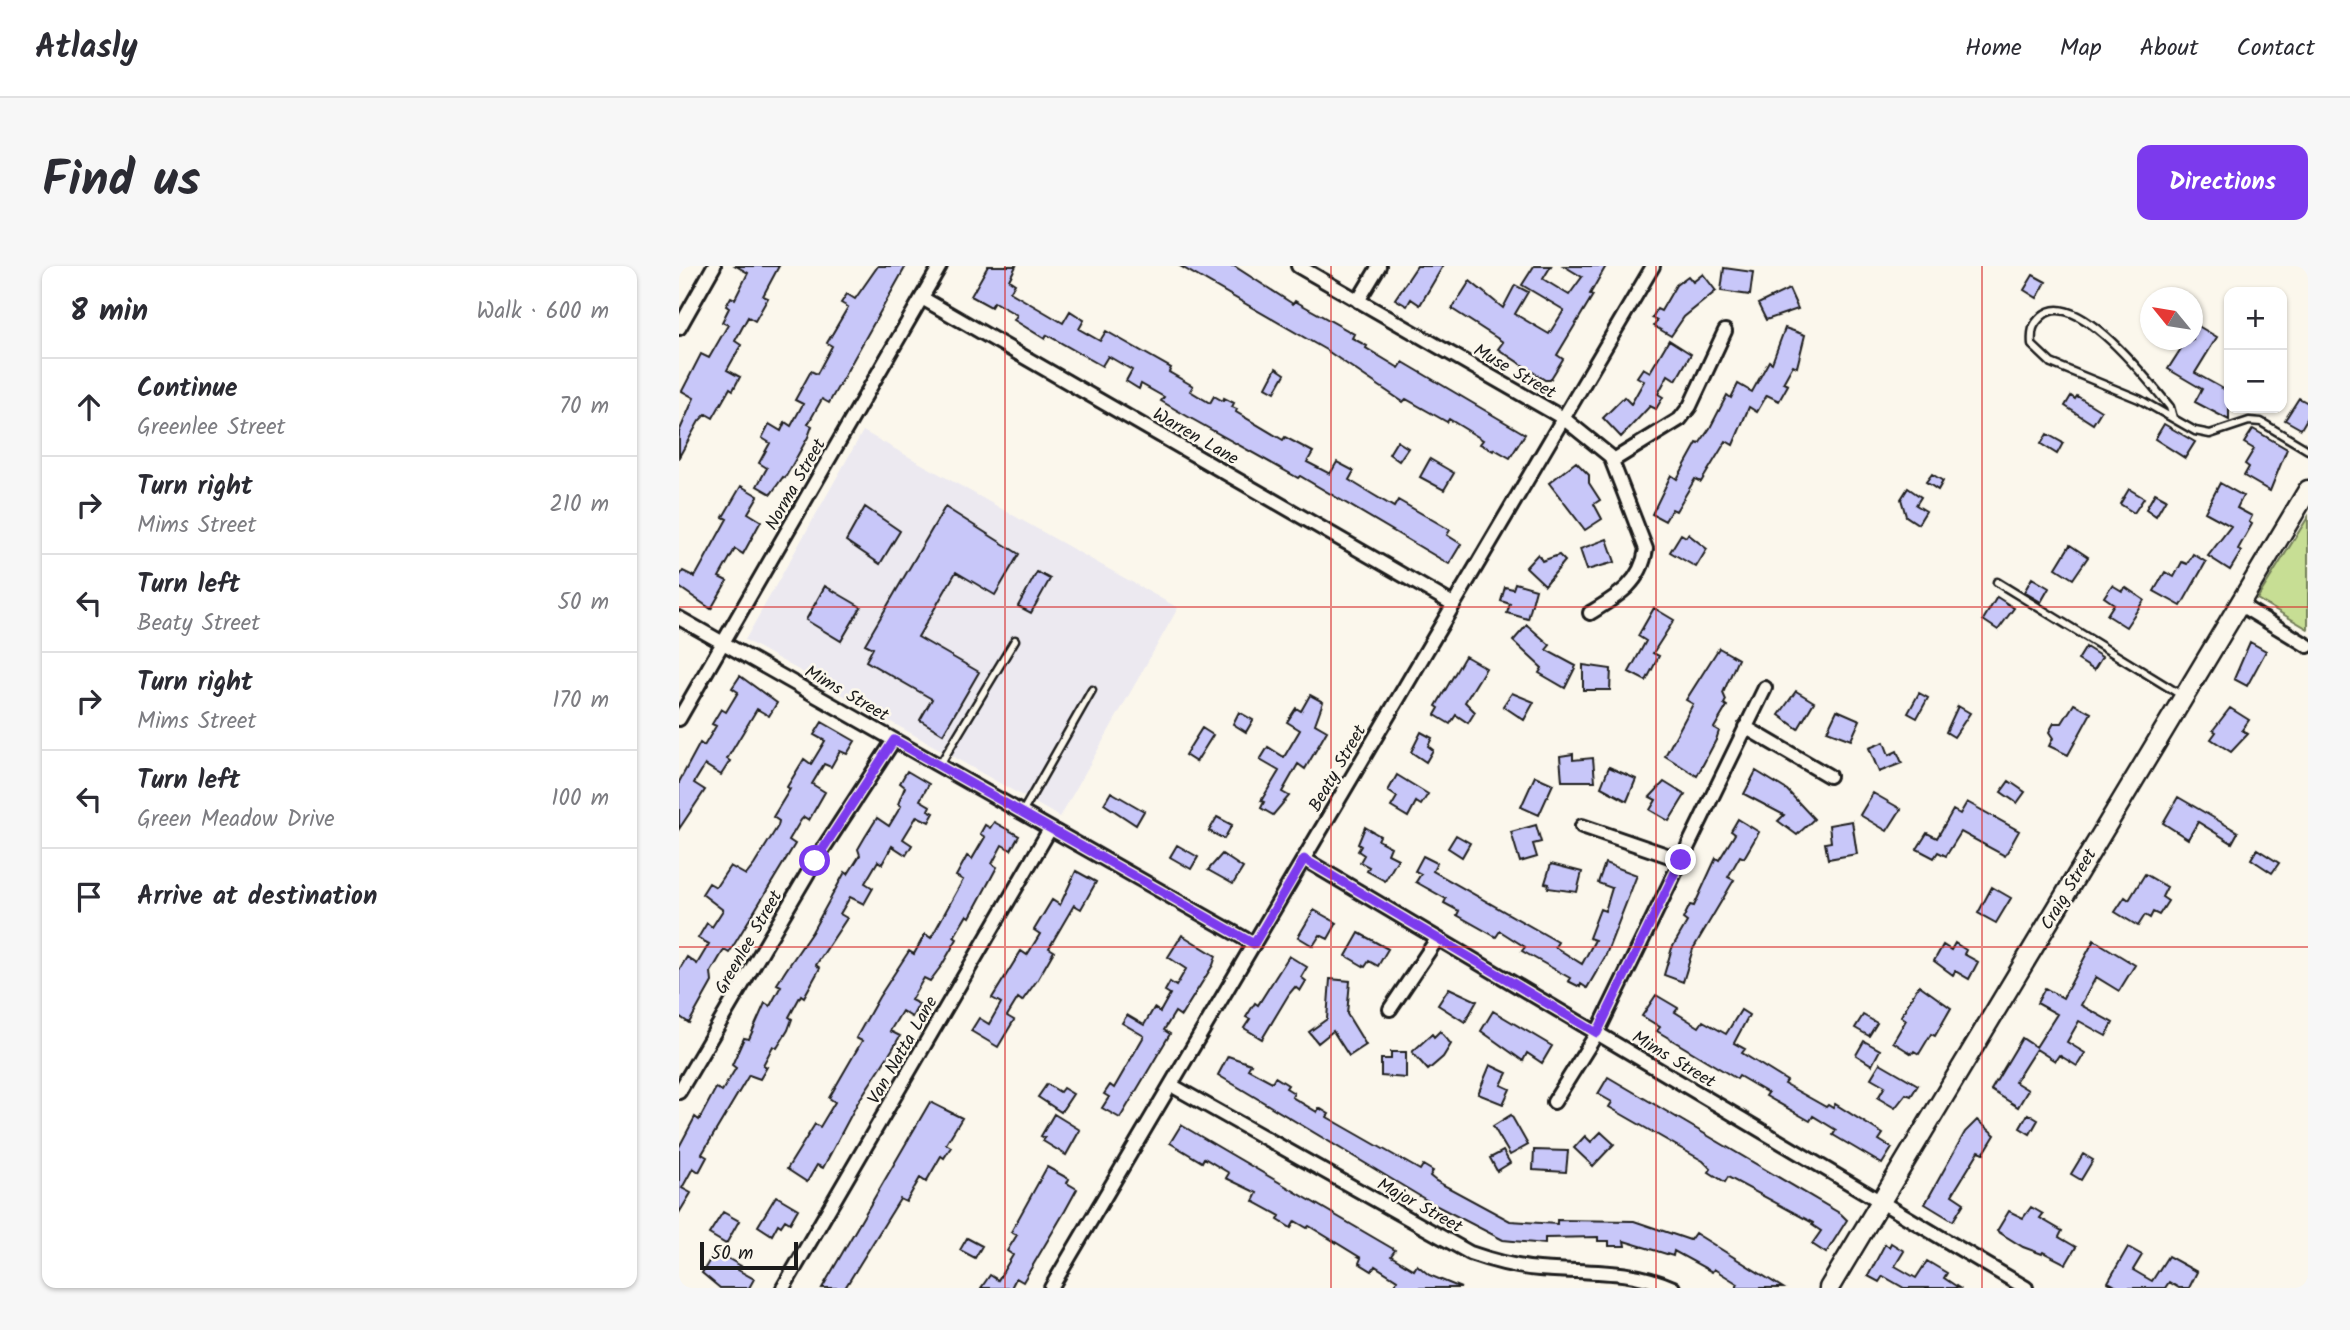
<!DOCTYPE html>
<html lang="en">
<head>
<meta charset="utf-8">
<style>
  :root { --surface:#fff; --page:#f7f7f7; --text:#2b2b33; --muted:#7c7c81; --line:#e1e1e2; --accent:#7c3aed }
  body { margin:0; font-family:Kalam,sans-serif; background:var(--page); color:var(--text) }
  .controls { position:absolute; right:21px; top:21px; display:grid; overflow:hidden; border-radius:14px; box-shadow:0 2px 5px #0004 }
  .controls button { width:63px; height:63px; display:grid; place-items:center; padding:0; border:0; border-bottom:2px solid var(--line); background:var(--surface); color:var(--text); font:35px sans-serif }
  .compass { position:absolute; left:1461px; top:21px; width:63px; height:63px; border-radius:50%; background:var(--surface); box-shadow:0 2px 5px #0004; rotate:300deg }
  .scale { position:absolute; left:21px; bottom:18px; width:98px; box-sizing:border-box; padding-left:7px; border:4px solid #1c1c1c; border-top:0; font-size:19px; line-height:24px; white-space:nowrap; color:#1c1c1c; -webkit-text-stroke:5px #fbf7ec; paint-order:stroke }
  .stop { position:absolute; width:21px; height:21px; margin:-16px; border:5px solid #7c3aed; border-radius:50%; background:#fff }
  .stop.end { background:#7c3aed; border-color:#fff; box-shadow:0 2px 7px #0008 }
  .list { margin:0; padding:0; list-style:none }
  h2 { display:flex; justify-content:space-between; align-items:center; height:91px; margin:0; padding:0 28px; font-size:30px }
  h2 small { font-size:23px; font-weight:400; color:var(--muted) }
  .list li { display:grid; grid-template-columns:46px 1fr auto; gap:21px; align-items:center; box-sizing:border-box; height:98px; padding:0 28px; border-top:2px solid var(--line) }
  .list b { display:block; font-size:26px; white-space:nowrap }
  .list p { margin:0; font-size:23px; white-space:nowrap; color:var(--muted) }
  .list em { font-size:23px; font-style:normal; color:var(--muted) }
  .icon { flex:none; width:38px; height:38px; fill:none; stroke:currentColor; stroke-width:2; stroke-linecap:round; stroke-linejoin:round }
  .map { position:relative; flex:none; width:1629px; height:1022px; overflow:hidden; border-radius:14px }
  header { display:flex; align-items:center; gap:42px; box-sizing:border-box; height:98px; padding:0 35px; background:var(--surface); border-bottom:2px solid var(--line) }
  header strong { font-size:33px }
  nav { display:flex; gap:38px; margin-inline-start:auto; font-size:24px }
  .intro { display:flex; align-items:center; justify-content:space-between; box-sizing:border-box; height:168px; padding:0 42px }
  h1 { margin:0; font-size:49px }
  .button { padding:18px 32px; border-radius:14px; background:var(--accent); color:#fff; font-size:24px; font-weight:700 }
  main { display:flex; gap:42px; padding:0 42px }
  aside { flex:1; background:var(--surface); border-radius:14px; box-shadow:0 2px 5px #0004 }
  .map>svg:first-child { display:block }
  .built { fill:#ece9f0 }
  .green { fill:#c7de94; stroke:#727d58; stroke-width:2 }
  .building { fill:#c8c7f9; stroke:#1c1c1c; stroke-width:2 }
  .lines { fill:none; stroke-linecap:round; stroke-linejoin:round }
  .lane-casing { stroke:#1c1c1c; stroke-width:11 }
  .street-casing { stroke:#1c1c1c; stroke-width:18 }
  .secondary-casing { stroke:#1c1c1c; stroke-width:23 }
  .lane { stroke:#fbf7ec; stroke-width:6 }
  .street { stroke:#fbf7ec; stroke-width:12 }
  .secondary { stroke:#fbf7ec; stroke-width:18 }
  .route { stroke:#7c3aed; stroke-width:9 }
  .grid { fill:none; stroke:#d62828; stroke-width:2; stroke-opacity:0.55 }
  .labels { text-anchor:middle; stroke-width:5; stroke-linejoin:round; paint-order:stroke }
  .street-label { font-size:18px; fill:#1c1c1c; stroke:#fbf7ec }
</style>
</head>
<body>
<header>
<strong>Atlasly</strong>
<nav><a>Home</a><a>Map</a><a>About</a><a>Contact</a></nav>
</header>
<div class="intro"><h1>Find us</h1><a class="button">Directions</a></div>
<main>
<aside>
<h2>8 min<small>Walk · 600 m</small></h2>
<ul class="list">
<li><svg class="icon" aria-label="ahead" viewBox="0 0 24 24"><path d="M12 20V5M6 11l6-6 6 6"/></svg><div><b>Continue</b><p>Greenlee Street</p></div><em>70 m</em></li>
<li><svg class="icon" aria-label="right" viewBox="0 0 24 24"><path d="M7 20v-9h11M14 6l5 5-5 5"/></svg><div><b>Turn right</b><p>Mims Street</p></div><em>210 m</em></li>
<li><svg class="icon" aria-label="left" viewBox="0 0 24 24"><path d="M17 20v-9H6M10 6l-5 5 5 5"/></svg><div><b>Turn left</b><p>Beaty Street</p></div><em>50 m</em></li>
<li><svg class="icon" aria-label="right" viewBox="0 0 24 24"><path d="M7 20v-9h11M14 6l5 5-5 5"/></svg><div><b>Turn right</b><p>Mims Street</p></div><em>170 m</em></li>
<li><svg class="icon" aria-label="left" viewBox="0 0 24 24"><path d="M17 20v-9H6M10 6l-5 5 5 5"/></svg><div><b>Turn left</b><p>Green Meadow Drive</p></div><em>100 m</em></li>
<li><svg class="icon" aria-label="arrive" viewBox="0 0 24 24"><path d="M6 21V4h12l-3 4 3 4H6"/></svg><div><b>Arrive at destination</b></div></li>
</ul>
</aside>
<div class="map">
<svg width="1629" height="1022" viewBox="0 0 1629 1022">
  <rect width="100%" height="100%" fill="#fbf7ec"/>
  <filter id="ink" filterUnits="userSpaceOnUse"><feTurbulence type="fractalNoise" baseFrequency=".0143" numOctaves="2"/><feDisplacementMap in="SourceGraphic" scale="14" xChannelSelector="R" yChannelSelector="G"/><feConvolveMatrix kernelMatrix="1 2 1 2 8 2 1 2 1" color-interpolation-filters="sRGB"/></filter>
  <g filter="url(#ink)">
    <path class="built" d="M184 165 499 342 381 551 66 374Z"/>
    <path class="green" d="M1629 251V363L1578 333Z"/>
    <path class="building" d="M57 0H100L84 30 89 32 76 55 69 51 56 75 62 79 48 104 61 111 54 124 51 122 34 152 27 148 20 155 0 191V166L15 132 3 125 22 88 30 92 49 59 43 56 50 42 47 40 52 31 56 33 69 7Z
      M199 0H227L150 137 143 133 129 158 133 160 129 171 106 212 104 211 92 228 78 220 88 202 80 197 91 177 83 172 90 158 102 165 106 156 112 160 124 138 116 134 132 105 138 108 153 80 148 77 169 41 162 37 168 28 176 33Z
      M309 0H337L330 14 336 18 331 26 384 57 391 45 405 54 400 63 421 75 427 65 492 102 490 106 514 120 511 125 531 137 535 130 544 135 545 132 555 137 553 141 558 143 557 146 604 174 606 171 634 186 628 196 651 208 658 196 675 205 670 214 693 228 715 241 719 234 771 264 768 269 782 278 770 298 621 210 619 212 513 153 482 135 485 131 462 118 460 123 447 115 453 104 429 90 423 100 368 69 366 73 335 54 338 49 315 36 312 41 292 30Z
      M501 0H555L614 38 616 35 675 68 673 72 688 80 687 82 720 102 724 96 846 168 831 192 815 183 814 185 801 178 804 174 770 153 768 156 727 133 724 136 647 84Z
      M738 0H764L741 39 732 33 728 40 716 33Z
      M855 0H872L864 13 890 29 903 11 885 0H927L911 28 914 29 878 89 884 93 871 114H866L819 83 824 76 773 43 791 15 824 42 836 19 849 26 836 48 870 68 885 44 843 19Z
      M1045 2 1074 6 1071 29 1042 25Z
      M1024 8 1037 25 1005 51 992 70 975 60 978 55 973 52 978 43 982 45 997 19 1009 10 1014 16Z
      M1354 9 1367 16 1358 32 1345 24Z
      M1110 23 1119 43 1087 54 1079 38Z
      M1514 57 1538 71 1516 107 1550 126V154L1516 136 1523 123 1489 103 1503 81 1490 74H1514Z
      M1106 62 1126 69 1118 101 1114 99 1104 117 1109 119 1100 135 1088 129 1078 146 1070 141 1054 179 1047 175 1022 216 1016 213 997 245 993 243 986 255 973 248 992 209 998 213 1018 177 1020 178 1031 162 1048 129 1052 132 1059 118 1073 126 1090 95 1093 97Z
      M990 74 1012 88 997 114 989 109 979 128 984 131 977 143 971 140 942 171 924 152 945 131 952 138 965 115 958 111 964 102 971 106Z
      M597 102 606 108 596 126 587 121Z
      M1392 130 1396 133 1398 130 1422 145 1414 158 1386 140Z
      M1620 132 1629 137V151L1622 163 1606 154Z
      M1485 158 1516 176 1506 192 1476 173Z
      M1574 163 1608 183 1591 225 1565 210 1570 201 1566 198 1575 183 1565 177Z
      M1368 168 1384 177 1378 188 1362 178Z
      M718 175 729 182 720 195 710 188Z
      M751 193 775 207 765 224 741 211Z
      M897 196 910 209V217L921 234 915 238 923 253 906 264 870 217Z
      M1253 208 1264 215 1259 224 1247 216Z
      M1541 217 1564 230 1558 242 1573 250 1570 256 1573 258 1559 283 1562 286 1551 304 1529 290 1552 260 1526 246Z
      M62 220 79 230 69 247 82 255 64 288 56 283 40 311 48 315 32 343 0 321V311L4 305 16 311 48 253 44 251Z
      M1229 222 1242 231 1237 239 1247 245 1239 258 1227 250 1222 233Z
      M1450 223 1465 232 1455 247 1441 238Z
      M1476 227 1487 233 1477 250 1467 243Z
      M186 241 221 265 201 298 167 275Z
      M266 241 340 288 316 329 277 306 239 371 300 406 264 468 241 454 253 433 187 395 194 382 186 378Z
      M1002 268 1007 271 1009 268 1028 283 1017 301 991 286Z
      M928 273 936 296 908 304 901 283Z
      M1391 279 1409 291 1394 313 1377 302Z
      M859 288 863 295 880 289 886 295 866 319 847 301Z
      M1514 288 1527 296 1502 340 1475 325 1486 306 1495 311 1503 296 1508 298Z
      M358 306 371 313 352 347 339 340Z
      M1353 312 1370 322 1362 336 1345 326Z
      M836 317 857 323 849 353 828 347 831 338 822 335 826 321 834 323Z
      M1433 319 1443 325 1446 321 1465 334 1447 361 1428 349 1435 338 1425 331Z
      M146 320 182 341 162 375 127 354Z
      M1318 331 1335 342 1319 364 1304 354Z
      M975 342 995 354 974 387 980 390 967 415 950 406 967 375 959 370Z
      M848 359 871 379 867 384 897 400 886 422 860 407 863 402 834 375Z
      M1571 376 1587 385 1568 420 1555 413Z
      M1407 381 1423 391 1415 404 1399 394Z
      M1040 382 1059 393 1044 427 1047 434 1045 438 1048 440 1035 462 1040 465 1037 474 1018 510 986 490 1014 438 1007 434Z
      M786 390 807 402 786 436 796 446 789 457 777 449 771 458 756 449 760 442 757 440Z
      M904 399 932 403 931 424H904Z
      M61 410 98 437 90 450 78 443 48 493 51 495 42 509 26 499 15 517 26 524 0 563V516L21 477 25 480 37 460 33 458 42 443 47 446 59 426 53 422Z
      M1117 425 1135 436 1119 463 1100 449Z
      M833 427 855 436 845 454 824 440Z
      M1240 427 1249 432 1238 452 1229 447Z
      M631 429 644 436 636 458 648 465 626 503 619 498 603 526 610 530 594 549 582 542 585 536 582 535 600 505 581 494 589 481 605 491 621 464 608 456 617 442 622 445Z
      M1395 438 1412 447 1389 489 1370 480 1374 472 1370 466 1375 457H1383Z
      M1279 440 1291 447 1275 471 1267 466Z
      M1551 442 1570 454 1563 464 1569 468 1552 486 1532 473 1537 466 1534 464Z
      M1158 444 1181 454 1172 474 1148 465Z
      M560 446 574 454 567 466 554 458Z
      M143 456 176 475 168 488 161 485 152 501 145 498 133 518 146 526 130 554 125 551 122 554 110 574 116 578 50 687 45 684 32 706 33 716 10 757 0 750V704L8 691 18 698 30 678 19 672 28 657 33 661 44 644 23 628 30 617 37 621 51 600 67 609 75 599 99 560 100 555 94 551 111 523 108 521 125 493 132 498 146 475 135 469Z
      M523 462 534 469 517 496 506 489Z
      M742 466 753 472 749 480 754 484 747 496 732 486Z
      M1205 476 1210 489 1218 485 1223 497 1200 506 1190 482Z
      M894 488V494L914 492 916 515H883L881 490Z
      M930 501 957 513 948 535 922 521Z
      M228 505 250 518 241 534 251 540 249 544 255 547 250 556 238 550 224 573 233 579 227 589 213 580 203 598 199 595 186 617 194 622 185 638 171 631 161 648 168 652 137 699 141 702 125 731 122 729 110 751 113 753 109 764 98 782 94 780 84 799 88 801 81 813 70 809 23 888 28 891 20 906 14 902 3 922 12 927 0 947V881L16 851 20 854 37 822 43 825 57 802 53 799 65 772 70 773 86 737 91 740 102 720 98 718 107 704 133 666 166 606 169 608 181 589 179 583 186 571 198 552 210 560 222 540 219 538 226 521 221 517Z
      M1077 505 1108 524 1135 553 1118 569 1099 555 1105 549 1065 528Z
      M718 509 749 528 742 539 737 536 729 551 712 541 718 531 709 525Z
      M856 510 874 518 860 549 842 541Z
      M1330 515 1346 526 1338 537 1322 526Z
      M985 516 1006 529 990 555 971 544 977 534 971 531Z
      M432 526 465 545 457 559 425 538Z
      M1194 527 1222 543 1208 565 1181 549Z
      M1499 531 1559 566 1553 577 1519 556 1509 573 1484 557Z
      M1288 536 1340 565 1326 590 1282 566 1267 590 1259 586 1255 592 1238 583 1248 567 1258 572 1274 544 1281 548Z
      M538 551 553 559 545 573 530 565Z
      M1059 553 1080 566 1065 592 1061 590 1049 611 1055 614 1014 683 1004 716 985 709 993 682 1008 656 1004 653 1011 639 1015 640 1037 592 1040 594 1056 568 1052 565Z
      M1173 555 1178 588 1149 593 1146 577 1152 576 1150 559Z
      M315 556 340 570 332 584 323 579 313 598 318 601 291 651 288 649 275 671 278 673 263 699 251 715 245 712 232 734 240 738 233 751 223 745 211 765 221 770 213 784 179 836 144 902 138 899 128 916 108 903 136 858 141 861 156 836 150 832 183 775 177 772 200 731 230 685 235 688 246 668 252 672 284 614 277 610 288 590 293 593 306 571 301 568 306 559 311 562Z
      M857 559 862 576 854 578 858 591 841 596 832 566Z
      M686 561 701 570 699 574 712 581 709 588 719 593 706 615 688 605 690 601 681 596 685 589 679 585 682 580 679 578Z
      M777 569 791 577 783 591 769 582Z
      M498 579 519 591 512 603 491 591Z
      M1578 583 1600 597 1593 607 1572 593Z
      M543 588 564 602 554 618 529 604Z
      M744 590 758 597 754 605 879 676 876 681 903 698 916 674 910 672 921 643 926 645 933 622 919 617 926 597 958 609 926 691 908 722 902 718 901 721 889 715 891 712 843 685 846 681 821 665 817 671 778 649 780 645 765 637 767 633 737 616 742 608 736 605Z
      M872 598 903 606 898 626 869 622 870 618 866 617Z
      M397 605 417 616 416 618 402 643 395 639 370 682 375 685 359 713 343 735 339 732 328 750 335 754 319 781 292 765 300 752 310 758 322 737 313 732 342 685 348 689 361 668 355 664 373 634 381 639Z
      M1466 608 1488 621 1483 631 1489 635 1480 649 1474 646 1471 652 1466 649 1459 660 1436 646 1446 631 1450 634Z
      M1313 621 1332 632 1317 657 1299 647Z
      M635 644 658 657 649 673 641 669 634 680 619 671Z
      M680 667 709 683 699 700 690 695 686 701 667 690Z
      M503 669 537 690 534 699 502 750 496 746 485 764 491 768 441 852 423 842 430 831 425 828 431 819 435 822 465 770 443 757 448 749 465 759 475 742 481 746 491 728 486 725 491 716 497 720 507 703 489 691Z
      M1415 674 1456 699 1440 725 1417 711 1402 739 1434 757 1427 770 1400 755 1388 776 1406 787 1398 800 1380 789 1376 795 1357 783 1336 816 1349 824 1339 841 1312 824 1343 772 1357 781 1378 748 1358 737 1366 722 1384 732Z
      M1276 677 1287 684 1285 688 1299 696 1290 713 1276 705 1274 709 1255 695 1264 679 1272 684Z
      M610 690 628 701 622 711 627 715 621 725 616 721 610 728 583 773 565 762 571 753 567 751 576 737 579 739Z
      M651 713 671 715 668 748 687 779 670 790 654 765 639 777 630 766 648 753Z
      M1240 719 1272 742 1256 770 1252 768 1240 788 1235 785 1233 788 1214 776 1227 754 1222 750Z
      M770 722 798 735 786 756 759 739Z
      M977 729 999 742 996 746 1020 761 1024 755 1047 768 1062 744 1070 749 1055 777 1066 783 1063 787 1108 815 1106 818 1147 841 1149 839 1154 842 1156 838 1204 868 1200 874 1213 882 1203 898 1154 869 1157 864 1134 850 1131 855 1087 830 1089 827 1060 810 1058 813 978 765 981 761 963 750Z
      M814 745 873 780 863 797 848 787 844 795 802 765Z
      M1184 749 1198 757 1190 770 1176 762Z
      M761 765 772 778 764 791 749 804 733 786 753 768 755 771Z
      M1185 775 1201 784 1193 799 1177 789Z
      M712 786H727V812L702 810V793H712Z
      M549 790 572 798 569 803 593 816 596 811 609 819 607 822 615 827 613 831 638 846 640 842 650 848 648 851 741 904 744 899 754 905 751 910 757 915 831 955 878 958V954L955 955 1011 974 1016 967 1104 1022H1057L1059 1018 1035 1003 1033 1006 995 985 994 990 945 975 946 980H930V975H919V971L866 972V978L824 974 754 938 539 809Z
      M1201 797 1239 819 1232 830 1227 828 1216 842 1199 832 1206 820 1192 812Z
      M811 799 828 807 822 819 831 823 824 838 799 828Z
      M929 811 1162 948 1168 954 1147 987 1133 978 1142 965 1133 959 1134 957 1049 911 1046 916 1030 906 1032 903 1024 895 930 841 933 836 919 828Z
      M368 818 381 826 384 822 394 828 382 846 359 831Z
      M251 836 283 852 267 878 272 881 265 892 262 890 247 916 241 912 227 936 221 933 166 1022H143Z
      M375 848 401 864 387 889 364 875 366 872 362 870Z
      M1349 848 1359 854 1351 868 1341 862Z
      M832 849 849 879 831 889 814 860Z
      M1298 854 1316 869 1305 887 1300 885 1273 929 1285 937 1274 955 1246 938 1286 866Z
      M502 859 716 984 712 990 735 1004 738 999 750 1009 782 1022H721L716 1019 718 1014 696 1000 693 1005 680 997 682 992 630 960 628 962 616 955 612 962 599 954 601 950 574 935 578 927 547 912 550 907 525 892 523 896 491 877Z
      M922 866 935 878 914 900 895 882 906 870 912 876Z
      M855 884 889 885 887 906 854 904Z
      M824 885 831 897 818 905 811 892Z
      M1404 888 1414 894 1402 914 1392 908Z
      M368 901 390 913 388 917 398 923 386 945 344 1016 337 1012 332 1022H302L311 1009 319 1014 334 989 328 985 338 969 332 966Z
      M97 930 119 943 111 957 106 954 102 960 99 958 93 969 79 960Z
      M1352 941 1364 948 1361 952 1383 965 1380 971 1397 981 1387 998 1364 986 1363 988 1344 981 1318 965 1330 945 1344 952Z
      M44 946 60 955 47 978 30 968Z
      M288 972 303 980 296 992 281 984Z
      M1212 977 1225 985 1216 1000 1237 1012 1248 995 1268 1007 1265 1012 1280 1022H1225L1204 1010 1200 1016 1189 1010 1206 978 1210 981Z
      M1449 981 1463 989 1454 1004 1473 1015 1489 990 1518 1006 1510 1022H1500L1490 1016 1486 1022H1440L1429 1016Z
      M36 985 62 1000 59 1004 75 1013 70 1022H41L23 1007Z"/>
    <g class="lines">
      <defs>
        <path id="lane" d="M1494 152 1491 141C1471 117 1396 19 1363 50 1353 59 1352 65 1353 79L1372 97 1460 133 1516 165 1531 168 1570 155 1582 156 1629 184
          M1318 316 1502 429
          M260 500 336 374
          M343 547 413 424"/>
        <path id="street" d="M619 0 884 152 931 190 967 283C962 317 939 330 911 347
          M243 32 774 338
          M679 35 700 0
          M0 62 35 0
          M933 195 1001 153 1011 140 1046 65
          M1560 338 1629 380
          M0 352 575 678
          M0 453 261 0
          M1066 461 1150 510
          M903 560 1002 594
          M625 593 1347 1022
          M711 743 758 673
          M492 819 791 987C814 995 835 1001 860 1003 906 1007 951 1002 994 1022
          M0 826 136 595 215 474
          M875 836 918 767 1086 422
          M104 1022 371 563
          M372 1022 974 0"/>
        <path id="secondary" d="M1150 1022 1629 224"/>
      </defs>
      <use href="#lane" class="lane-casing"/>
      <use href="#street" class="street-casing"/>
      <use href="#secondary" class="secondary-casing"/>
      <use href="#lane" class="lane"/>
      <use href="#street" class="street"/>
      <use href="#secondary" class="secondary"/>
    </g>
  </g>
  <g class="lines" filter="url(#ink)">
    <path class="route" d="M136 595 215 474 575 678 625 593 918 767 1002 594"/>
  </g>
  <path class="grid" d="M326 0V1022M652 0V1022M977 0V1022M1303 0V1022M0 341H1629M0 681H1629"/>
  <g class="labels">
    <g class="street-label">
      <text transform="translate(836 105) rotate(30)" y="6">Muse Street</text>
      <text transform="translate(517 170) rotate(30)" y="6">Warren Lane</text>
      <text transform="translate(116 218) rotate(-60)" y="6">Norma Street</text>
      <text transform="translate(168 427) rotate(30)" y="6">Mims Street</text>
      <text transform="translate(658 502) rotate(-60)" y="6">Beaty Street</text>
      <text transform="translate(1389 623) rotate(-59)" y="6">Craig Street</text>
      <text transform="translate(69 676) rotate(-60)" y="6">Greenlee Street</text>
      <text transform="translate(223 784) rotate(-60)" y="6">Van Natta Lane</text>
      <text transform="translate(995 793) rotate(31)" y="6">Mims Street</text>
      <text transform="translate(741 939) rotate(29)" y="6">Major Street</text>
    </g>
  </g>
</svg>
<div class="controls">
<button>+</button>
<button>−</button>
</div>
<svg class="compass" viewBox="-18 -18 36 36"><path d="M0-13l5 13h-10z" fill="#e53935"/><path d="M0 13l5-13h-10z" fill="#7c7c81"/></svg>
<div class="scale">50 m</div>
<div class="stop" style="left:136px;top:595px"></div>
<div class="stop end" style="left:1002px;top:594px"></div>
</div>
</main>
</body>
</html>
